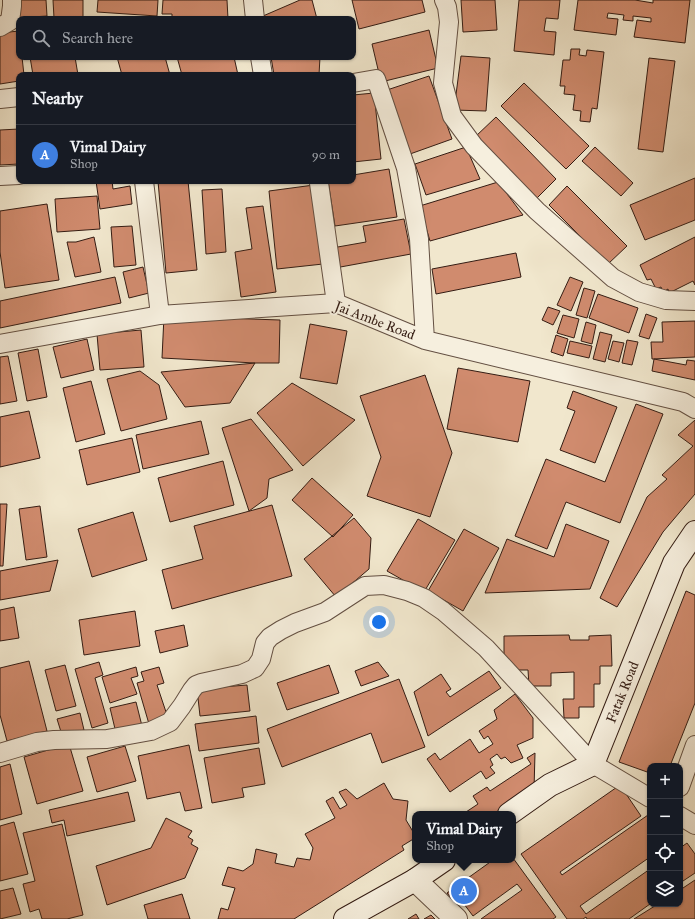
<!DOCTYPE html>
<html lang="en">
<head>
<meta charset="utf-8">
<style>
  :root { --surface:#171b24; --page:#20242c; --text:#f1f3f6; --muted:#9ea1a6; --line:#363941; --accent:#c59692 }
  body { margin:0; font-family:"IM FELL Great Primer",serif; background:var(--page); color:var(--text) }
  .controls { position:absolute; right:12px; bottom:12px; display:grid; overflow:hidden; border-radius:8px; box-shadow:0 1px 3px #0004 }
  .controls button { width:36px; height:36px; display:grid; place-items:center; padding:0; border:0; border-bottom:1px solid var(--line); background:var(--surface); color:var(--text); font:20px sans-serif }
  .you { position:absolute; left:379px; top:622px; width:14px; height:14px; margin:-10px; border:3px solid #fff; border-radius:50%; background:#1a73e8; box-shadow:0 0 0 6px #1a73e833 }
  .badge { display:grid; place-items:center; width:26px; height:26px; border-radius:50%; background:var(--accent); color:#fff; font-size:13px; font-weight:700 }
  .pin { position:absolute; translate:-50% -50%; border:2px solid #fff; box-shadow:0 1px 4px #0006 }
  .popup { position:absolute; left:412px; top:811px; width:104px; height:52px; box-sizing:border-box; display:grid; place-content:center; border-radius:8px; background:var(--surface); filter:drop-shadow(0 1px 3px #0005); font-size:13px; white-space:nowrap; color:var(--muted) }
  .popup b { font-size:15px; color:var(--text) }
  .popup::after { content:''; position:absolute; left:50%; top:100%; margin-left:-8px; border:8px solid transparent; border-top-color:var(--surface) }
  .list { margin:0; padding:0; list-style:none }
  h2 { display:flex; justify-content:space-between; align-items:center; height:52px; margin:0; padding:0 16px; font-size:17px }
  h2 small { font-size:13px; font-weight:400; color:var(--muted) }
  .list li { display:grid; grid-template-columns:26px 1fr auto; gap:12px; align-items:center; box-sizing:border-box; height:60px; padding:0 16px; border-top:1px solid var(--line) }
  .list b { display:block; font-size:15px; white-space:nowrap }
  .list p { margin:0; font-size:13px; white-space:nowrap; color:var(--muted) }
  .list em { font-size:13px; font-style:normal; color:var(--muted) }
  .icon { flex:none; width:22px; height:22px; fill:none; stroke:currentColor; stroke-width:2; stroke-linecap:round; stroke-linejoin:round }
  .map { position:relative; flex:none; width:695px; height:919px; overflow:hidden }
  .search { position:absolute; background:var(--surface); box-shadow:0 1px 3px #0004; left:16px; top:16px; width:340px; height:44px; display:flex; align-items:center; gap:10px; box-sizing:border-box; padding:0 14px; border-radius:8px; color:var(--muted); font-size:15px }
  .panel { position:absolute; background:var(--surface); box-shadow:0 1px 3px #0004; left:16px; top:72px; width:340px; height:112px; border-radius:8px }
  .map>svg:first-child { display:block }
  .building { fill:#d08b6e; stroke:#341c13 }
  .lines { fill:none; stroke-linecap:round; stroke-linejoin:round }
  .minor-casing { stroke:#634f42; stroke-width:20 }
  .tertiary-casing { stroke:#634f42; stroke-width:24 }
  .secondary-casing { stroke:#341c13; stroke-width:24 }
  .minor { stroke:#f6efde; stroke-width:18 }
  .tertiary { stroke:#f6efde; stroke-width:22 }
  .secondary { stroke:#f6efde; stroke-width:22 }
  .labels { text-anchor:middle; stroke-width:4; stroke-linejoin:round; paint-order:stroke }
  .street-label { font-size:14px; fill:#341c13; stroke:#f6efde }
</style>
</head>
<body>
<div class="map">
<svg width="695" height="919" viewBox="0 0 695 919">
  <rect width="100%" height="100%" fill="#f1e7cd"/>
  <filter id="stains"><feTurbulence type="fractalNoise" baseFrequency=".005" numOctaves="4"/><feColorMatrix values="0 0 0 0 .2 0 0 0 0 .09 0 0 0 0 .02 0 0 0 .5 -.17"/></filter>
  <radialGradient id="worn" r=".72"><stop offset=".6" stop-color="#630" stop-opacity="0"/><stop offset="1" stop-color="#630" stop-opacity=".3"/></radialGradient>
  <path class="building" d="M16 0H46L47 16 17 18Z
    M53 0H83V17L54 18Z
    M98 0H158L157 16 97 12Z
    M163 0H227L228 19H172V14H162Z
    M300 0H312L317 19H264L263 16Z
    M352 0H422L425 12 359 29Z
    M461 0H495L497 30 463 32Z
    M519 0H560L558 19 546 18 544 31 556 32 554 55 514 51Z
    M578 0H635L653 3V0H690L685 43 634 37 637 20 651 22V18L633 16V21L623 20 624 15 608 13 607 18 618 19 616 35 574 30Z
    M429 30 438 68 381 82 372 44Z
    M19 31V57H22L24 75H19V81L0 84V33Z
    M571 49H580L579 55 586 56 587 50 604 52 597 109 592 108 590 122 580 121 581 111 573 110 575 95 564 94 565 86H560L563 60H570Z
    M461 56 490 58 486 111 454 110Z
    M30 57H75L78 75H33Z
    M117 57H165L170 75H122Z
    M177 57H234L238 75H182Z
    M271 57H320L319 75H274Z
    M649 58 675 61 663 152 638 149Z
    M429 76 452 139 410 154 387 90Z
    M524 83 589 146 566 169 501 106Z
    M374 93 381 159 353 162V95Z
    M496 117 556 179 536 199 475 137Z
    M19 129V164L0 165V130Z
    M466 147 480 179 426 195 415 164Z
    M595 147 633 183 621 196 582 161Z
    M389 169 397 217 335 226 328 181H353V175Z
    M695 178V220L645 240 630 205Z
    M96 181H112L113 189 130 186 132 204 100 209Z
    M158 181H188L197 270 166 273Z
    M498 182 523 215 430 241 419 204 423 205Z
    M314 185 323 264 277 269 269 191Z
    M567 186 627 246 608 264 549 205Z
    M222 189 226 252 206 254 202 190Z
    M97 196 100 229 57 232 55 199Z
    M47 204 59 280 5 288 0 252V211Z
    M263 206 276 292 241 297 235 252 252 249 246 208Z
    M404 219 411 254 335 268 332 248 366 242 363 226Z
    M132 226 136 265 114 267 111 227Z
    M94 237 101 272 75 277 67 242H76Z
    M695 237V285L693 281 669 293 668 289 663 292 661 287 656 289 651 279 647 280 640 265Z
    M516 253 521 277 436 294 432 269Z
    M143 267 149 293 129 298 123 272Z
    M115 277 121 303 0 328V301Z
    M570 277 583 282 571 311 557 305Z
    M584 288 595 291 587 318 576 315Z
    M598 294 638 308 629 333 589 318Z
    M548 307 560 311 553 325 542 320Z
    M646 314 657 318 649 339 639 336Z
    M563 315 579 319 574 338 557 333Z
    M164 316 280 320 279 363H255L162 358Z
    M695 321V357L652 359 651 342H663L662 322Z
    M586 322 596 325 592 344 581 341Z
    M310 324 347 331 337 384 300 378Z
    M141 330 144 367 100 370 97 334Z
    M600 332 612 335 605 362 593 359Z
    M556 335 568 339 563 356 551 352Z
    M87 339 94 370 61 378 53 347Z
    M627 340 638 342 632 365 622 363Z
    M570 341 592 346 589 358 567 353Z
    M613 341 624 343 619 362 608 359Z
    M38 349 47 397 27 401 18 353Z
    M8 356 17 401 0 404V357Z
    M654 359 686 365 687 360 695 361V380L652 371Z
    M255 363 230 403 185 407 161 372Z
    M458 368 530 381 518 442 447 429Z
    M140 371 159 385 167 419 121 431 107 379Z
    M425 375 452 453 430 517 367 496 381 457 360 396Z
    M91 381 105 434 76 442 63 388Z
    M292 383 355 420 303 466 257 413Z
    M573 391 617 407 595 463 560 450 575 411 567 408Z
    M636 404 663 414 620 523 566 502 547 549 515 536 546 459 605 482Z
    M29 411 40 458 0 467V417Z
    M251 419 293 470 269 479 267 498 249 511 222 428Z
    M695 420V494L663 532 617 607 600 598 647 497 667 479 662 475 693 446 678 435Z
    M201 421 209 454 143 469 136 435Z
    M132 438 140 472 87 485 79 450Z
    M223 461 234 505 170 522 158 478Z
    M312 478 353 515 333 537 292 500Z
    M0 504H7L3 566H0Z
    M272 505 292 576 172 609 162 570 203 559 194 526Z
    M40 506 47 557 26 560 19 509Z
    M133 512 147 560 92 577 78 529Z
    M354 518 371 538 369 569 336 597 304 559Z
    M418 519 455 540 424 592 387 571Z
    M566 524 609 541 590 589 485 593 507 539 554 557Z
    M464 529 499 548 463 611 428 591Z
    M58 560 50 591 0 600V571Z
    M686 591 695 595V703L670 766H650V773L619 762Z
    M14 607 19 638 0 641V610Z
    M135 611 140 646 84 655 79 620Z
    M184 625 188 646 160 653 155 631Z
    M569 635 570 640H589V636L611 635 612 666H600V684H594V707H579V718H564L563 699H574V672L551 673V686H529L528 670H512L504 663V636Z
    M29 661 47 731 7 741 0 715V668Z
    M99 662 103 675 95 678 108 723 92 728 75 669Z
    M378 662 389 676 361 686 355 671Z
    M65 665 76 706 56 711 45 670Z
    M329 665 339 693 287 710 277 683Z
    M136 667 138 676 131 678 137 694 110 703 102 677Z
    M159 667 164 683 157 685 168 718 149 724 137 683 144 681 141 672Z
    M489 671 501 688 428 736 414 692 441 674 451 689 446 692 450 697Z
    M399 679 425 747 382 763 371 733 282 767 267 729Z
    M247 685 250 711 200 716 197 689Z
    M515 694 533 718V738L517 745 523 758 511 763 505 757 501 759 497 754 490 759 493 765 490 767 495 773 486 779 481 771 450 792 427 759 435 753 440 760 470 739 479 753 493 744 488 736 484 739 479 731 497 719 494 710Z
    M136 702 142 726 116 733 110 708Z
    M80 713 84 730 62 735 57 719Z
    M256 716 259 743 199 751 195 724Z
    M69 744 83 791 37 804 24 757Z
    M189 745 202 808 185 811 180 792 147 799 138 756Z
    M125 746 136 781 97 792 87 757Z
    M259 748 265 784 242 788 244 797 212 803 204 758Z
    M535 753 534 790 497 814H463L478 804 473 796 487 787 490 791 531 764 527 758Z
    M10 764 22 814 0 820V767Z
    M384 783 393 799 408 801 406 820 415 835V838L402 846 404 850 294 919H218L221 908 228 910 235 888 222 885 228 867 243 871 253 864 256 849 277 854 275 863 294 867 297 858 310 860 313 848 305 834 335 818 326 801 333 797 340 809 347 805 339 792 346 789 357 799Z
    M620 785 641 816 560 872 562 875 648 815 650 818V857L580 906 586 914 650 869V904L629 919H587L586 917 583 919H567L521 854Z
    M128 792 135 821 67 836 64 820 52 823 49 810Z
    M166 818 192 831 188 837 193 840 191 844 198 848 185 878 107 905 96 866 151 848Z
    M14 822 28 874 0 881V826Z
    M62 824 83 915 67 919H42L39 909 30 912 23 884 35 881 23 833Z
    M687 843 695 854V873L680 883V848Z
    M513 858 556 917 553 919H481L522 890 517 884 473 916 461 900 456 904 447 893 493 860H513Z
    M695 880V919H634L658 904H680V890Z
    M13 888 21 914 0 919V891Z
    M182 894 190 919H148L144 905Z
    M416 914 419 919H408Z
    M431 915 435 919H424Z"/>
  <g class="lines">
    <defs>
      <path id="minor" d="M253 0 255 19
        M444 0 447 7 449 22 443 83 452 116 474 146 537 211 613 278 639 292 666 300 695 301
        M0 27 10 21 12 6V0
        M260 57 263 75
        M353 83 376 79 406 168 419 239 425 340
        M0 99 19 97
        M0 176 19 175
        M144 181 160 315
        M319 183 336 303
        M0 344 160 315 336 303 425 340 683 402 695 409
        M0 753 37 742 54 740 107 739 151 731 170 722 182 706 192 690 196 685 201 683 242 674 255 668 261 659 265 643 270 637 281 630 295 623 325 612 365 586 384 585 407 591 424 598 443 611 486 648 593 764 650 798
        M680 787 695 745
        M680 816 695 825"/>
      <path id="tertiary" d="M415 880 456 919"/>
      <path id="secondary" d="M509 814 550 785 593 764 674 563 695 532
        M345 919 415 880 444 860"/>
    </defs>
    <use href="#minor" class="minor-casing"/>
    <use href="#tertiary" class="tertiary-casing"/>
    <use href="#secondary" class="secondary-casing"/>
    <use href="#minor" class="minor"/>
    <use href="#tertiary" class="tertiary"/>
    <use href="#secondary" class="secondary"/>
  </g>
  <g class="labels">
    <g class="street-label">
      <text transform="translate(375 320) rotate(21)" y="5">Jai Ambe Road</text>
      <text transform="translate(622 692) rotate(-68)" y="5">Fatak Road</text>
    </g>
  </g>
  <rect width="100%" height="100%" filter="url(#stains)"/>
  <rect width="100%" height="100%" fill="url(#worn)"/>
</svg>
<div class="controls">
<button>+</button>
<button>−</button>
<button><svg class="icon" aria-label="locate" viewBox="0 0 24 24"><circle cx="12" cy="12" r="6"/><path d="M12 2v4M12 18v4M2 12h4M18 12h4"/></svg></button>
<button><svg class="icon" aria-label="layers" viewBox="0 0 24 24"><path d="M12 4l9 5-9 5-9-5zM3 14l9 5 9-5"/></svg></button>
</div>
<div class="you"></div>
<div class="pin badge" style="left:464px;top:891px;background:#3f7fe0">A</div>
<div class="popup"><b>Vimal Dairy</b>Shop</div>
<div class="search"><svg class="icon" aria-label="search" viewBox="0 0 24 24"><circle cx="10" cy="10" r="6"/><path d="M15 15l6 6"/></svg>Search here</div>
<section class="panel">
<h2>Nearby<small></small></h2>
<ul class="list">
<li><span class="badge" style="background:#3f7fe0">A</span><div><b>Vimal Dairy</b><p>Shop</p></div><em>90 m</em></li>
</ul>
</section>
</div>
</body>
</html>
